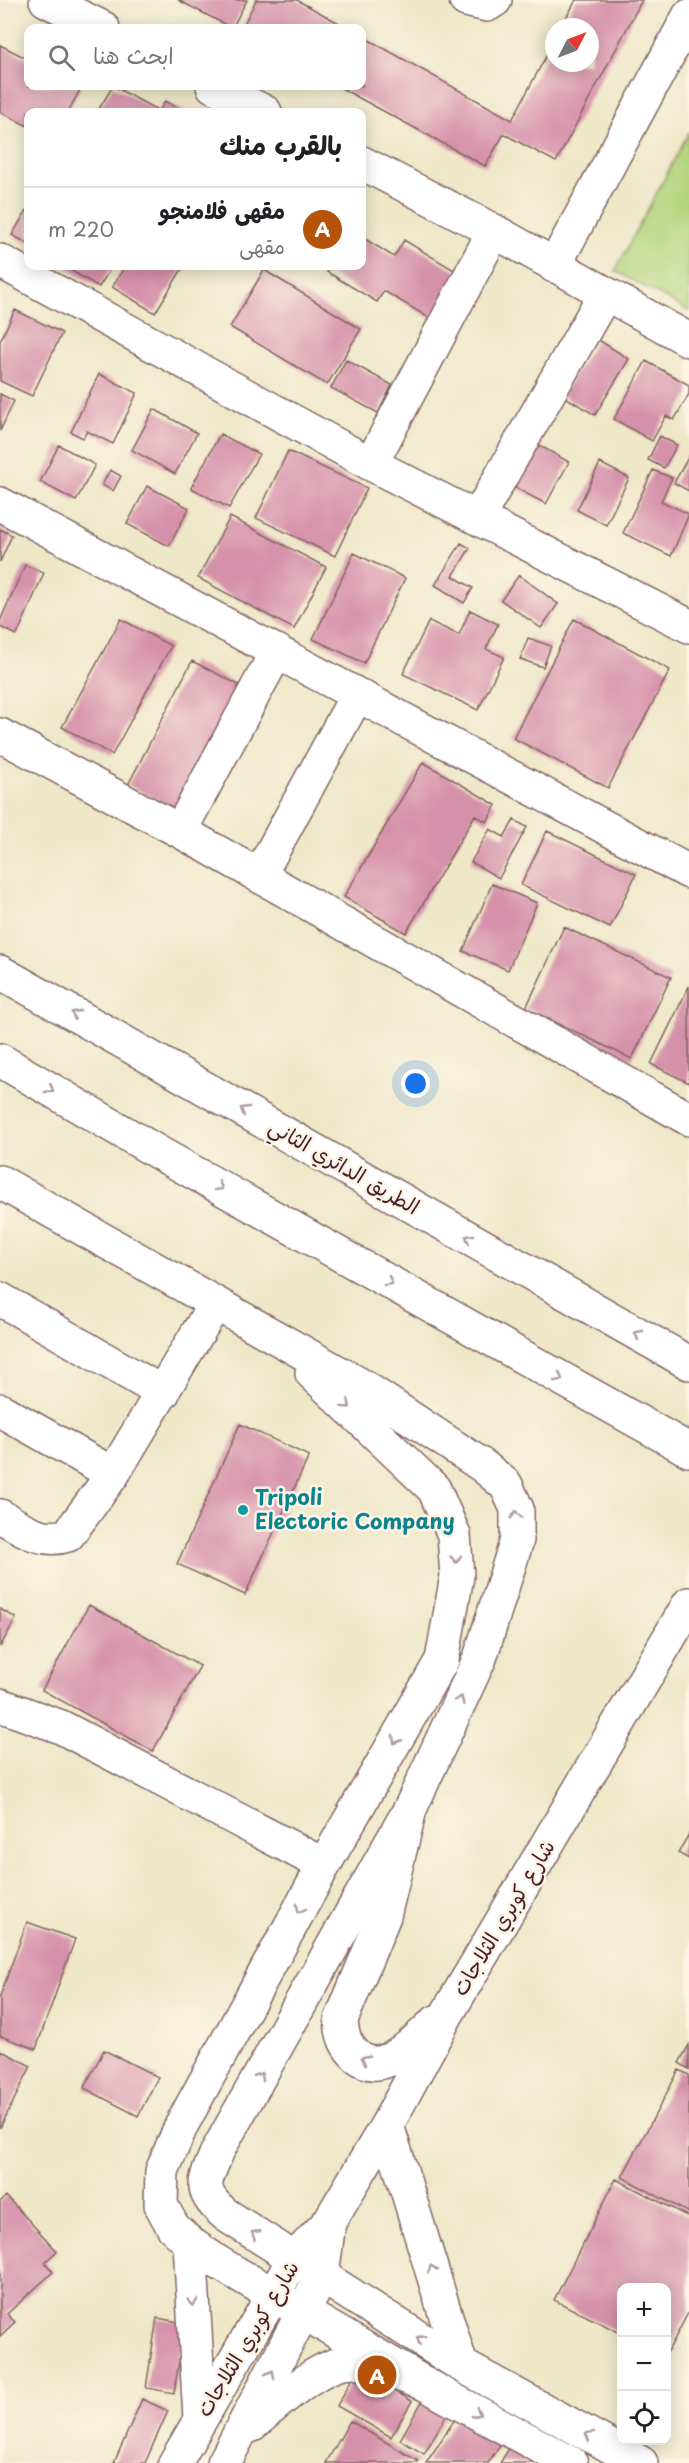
<!DOCTYPE html>
<html lang="ar">
<head>
<meta charset="utf-8">
<style>
  :root { --surface:#fff; --page:#f6f6f6; --text:#202124; --muted:#757577; --line:#e0e0e0; --accent:#b45309 }
  body { margin:0; font-family:"Playpen Sans","Playpen Sans Arabic",sans-serif; background:var(--page); color:var(--text); direction:rtl }
  .controls { position:absolute; right:18px; bottom:18px; display:grid; overflow:hidden; border-radius:12px; box-shadow:0 3px 15px #0003 }
  .controls button { width:54px; height:54px; display:grid; place-items:center; padding:0; border:0; border-bottom:2px solid var(--line); background:var(--surface); color:var(--text); font:30px sans-serif }
  .compass { position:absolute; left:545px; top:18px; width:54px; height:54px; border-radius:50%; background:var(--surface); box-shadow:0 3px 15px #0003; rotate:48deg }
  .you { position:absolute; left:416px; top:1084px; width:21px; height:21px; margin:-15px; border:4px solid #fff; border-radius:50%; background:#1a73e8; box-shadow:0 0 0 9px #1a73e833 }
  .badge { display:grid; place-items:center; width:39px; height:39px; border-radius:50%; background:var(--accent); color:#fff; font-size:20px; font-weight:700 }
  .pin { position:absolute; translate:-50% -50%; border:3px solid #fff; box-shadow:0 2px 6px #0006 }
  .list { margin:0; padding:0; list-style:none }
  h2 { display:flex; justify-content:space-between; align-items:center; height:78px; margin:0; padding:0 24px; font-size:26px }
  h2 small { font-size:20px; font-weight:400; color:var(--muted) }
  .list li { display:grid; grid-template-columns:39px 1fr auto; gap:18px; align-items:center; box-sizing:border-box; height:84px; padding:0 24px; border-top:2px solid var(--line) }
  .list b { display:block; font-size:22px; white-space:nowrap }
  .list p { margin:0; font-size:20px; white-space:nowrap; color:var(--muted) }
  .list em { font-size:20px; font-style:normal; color:var(--muted) }
  .icon { flex:none; width:33px; height:33px; fill:none; stroke:currentColor; stroke-width:2; stroke-linecap:round; stroke-linejoin:round }
  .map { position:relative; flex:none; width:689px; height:2463px; overflow:hidden; direction:ltr }
  .search { position:absolute; background:var(--surface); box-shadow:0 3px 15px #0003; left:24px; top:24px; width:342px; height:66px; display:flex; align-items:center; gap:15px; box-sizing:border-box; padding:0 21px; border-radius:12px; color:var(--muted); font-size:22px }
  .panel { position:absolute; background:var(--surface); box-shadow:0 3px 15px #0003; left:24px; top:108px; width:342px; height:162px; border-radius:12px; direction:rtl }
  .map>svg:first-child { display:block }
  .green { fill:#b2d47c; stroke:#7e7a54; stroke-width:1.5 }
  .building { fill:#d691aa }
  .lines { fill:none; stroke-linecap:round; stroke-linejoin:round }
  .minor-casing { stroke:#836562; stroke-width:36 }
  .major-casing { stroke:#836562; stroke-width:36 }
  .highway-casing { stroke:#836562; stroke-width:36 }
  .minor { stroke:#fff; stroke-width:33 }
  .major { stroke:#fff; stroke-width:33 }
  .highway { stroke:#fff; stroke-width:33 }
  .oneway { stroke:#ae9aa0 }
  .culture-dot { fill:#0f9aa8; stroke:#fcf5e5; stroke-width:2 }
  .labels { text-anchor:middle; stroke-width:5; stroke-linejoin:round; paint-order:stroke }
  .street-label { font-size:21px; fill:#4a1f2b; stroke:#fcf5e5 }
  .culture-label { font-size:21px; font-weight:bold; fill:#0d838f; stroke:#fcf5e5; text-anchor:start }
</style>
</head>
<body>
<div class="map">
<svg width="689" height="2463" viewBox="0 0 689 2463">
  <rect width="100%" height="100%" fill="#fcf5e5"/>
  <filter id="ink" filterUnits="userSpaceOnUse"><feTurbulence type="fractalNoise" baseFrequency=".0167" numOctaves="2"/><feDisplacementMap in="SourceGraphic" scale="12" xChannelSelector="R" yChannelSelector="G"/><feConvolveMatrix kernelMatrix="1 2 1 2 8 2 1 2 1" color-interpolation-filters="sRGB"/></filter>
  <filter id="wash" filterUnits="userSpaceOnUse"><feTurbulence type="fractalNoise" baseFrequency=".008" numOctaves="4" result="noise"/><feDisplacementMap in="SourceGraphic" scale="24" xChannelSelector="R" yChannelSelector="G"/><feGaussianBlur stdDeviation="1.35" result="paint"/><feColorMatrix in="noise" values="0 0 0 0 0 0 0 0 0 0 0 0 0 0 0 0 0 1.4 0 .05"/><feComposite in="paint" operator="in"/></filter>
  <g filter="url(#wash)">
    <rect width="100%" height="100%" fill="#eee7c8"/>
    <path class="green" d="M689 132V311L615 271Z"/>
    <g id="blocks">
      <path class="building" d="M178 0H247L232 28Z
        M256 0H297L348 28H242Z
        M576 0H642L556 162 504 134 485 166 337 86H362V36L512 120 554 41V63H590V27H561Z
        M0 45 28 59V86H82L68 112H28V126L0 112Z
        M113 86 159 111 165 101 185 112H97Z
        M28 208V244L12 235Z
        M362 237 394 257 404 240 459 273 431 319 384 291 377 302 327 272 331 266H362Z
        M63 266H112L99 287Z
        M125 266H184L155 313 112 287Z
        M264 270 361 329 327 385 230 327Z
        M15 310 62 333 32 396 0 381V341Z
        M597 339 629 359 595 415 562 395Z
        M346 360 392 385 378 413 331 388Z
        M646 361 689 385V394L674 420 666 416 652 441 614 419Z
        M99 374 137 393 113 444 87 431 83 438 71 432Z
        M0 394 14 401 0 431Z
        M154 409 197 433 175 474 132 450Z
        M220 434 259 454 229 508 191 488Z
        M660 436 677 445 664 468 648 460Z
        M535 443 569 462 546 504 512 486Z
        M59 445 95 465 76 501 40 482Z
        M288 451 367 488 335 556 256 518Z
        M689 456V491L674 483Z
        M600 463 629 478 606 525 577 510Z
        M110 470 121 476 113 491 102 485Z
        M653 470 672 478 661 501 689 514 671 556 623 533Z
        M147 486 189 508 169 546 127 524Z
        M230 517 326 567 294 629 198 578Z
        M0 529 12 535 0 562Z
        M461 543 470 548 453 576 473 588 464 603 435 585Z
        M354 553 405 578 364 663 313 639Z
        M25 565 44 573 17 635 0 627V621Z
        M519 575 558 604 541 628 501 600Z
        M470 610 498 624 486 649 504 657 478 710 403 674 429 621 459 635Z
        M121 619 171 646 112 755 62 727Z
        M574 619 670 670 608 788 513 738Z
        M528 638 551 646 543 667 520 659Z
        M192 661 247 689 183 813 128 785Z
        M423 762 496 805 487 822 475 815 406 933 344 897Z
        M514 820 527 827 499 878 471 862 490 829 504 837Z
        M547 831 636 874 610 928 521 885Z
        M492 884 537 903 508 970 463 951Z
        M564 927 671 977 632 1059 526 1008Z
        M689 986V1083L651 1064Z
        M240 1424 309 1456 245 1595 177 1564Z
        M89 1605 200 1666 153 1751 42 1690Z
        M0 1609 16 1618 0 1647Z
        M689 1834V1859L678 1853Z
        M27 1922 75 1939 36 2049 0 2036V1996Z
        M689 2045V2069L679 2063Z
        M0 2050 31 2066 0 2128Z
        M104 2050 158 2077 138 2116 84 2088Z
        M679 2070 689 2075V2213L622 2177Z
        M616 2179 689 2217V2311L666 2355V2288H622V2334L554 2300Z
        M6 2196 57 2251 45 2262 53 2272 7 2314 15 2322 0 2336V2202Z
        M157 2318 185 2323 174 2393 146 2388Z
        M357 2370 412 2401 391 2437 337 2406Z
        M427 2393 451 2407 424 2454 400 2440Z
        M142 2399 168 2411 145 2463H114Z
        M463 2407 506 2436 488 2463H426Z
        M350 2421 418 2461 417 2463H326Z
        M513 2442 540 2463H500Z"/>
    </g>
  </g>
  <g filter="url(#ink)">
    <use href="#blocks" fill-opacity="0" stroke="#836562" stroke-width="1.5"/>
    <g class="lines">
      <defs>
        <path id="minor" d="M46 0 103 28
          M466 0 487 5 495 0
          M213 86 265 112
          M362 163 494 231 689 340
          M0 261 371 464 689 626
          M554 266 689 16
          M371 464 494 231
          M0 504 689 872
          M478 517 605 294
          M0 735 180 831 689 1119
          M180 831 277 651
          M259 876 357 695
          M0 1182 364 1387 483 1466 506 1485 517 1509V1540L480 1658 410 1809 218 2150C205 2182 196 2189 226 2215L461 2365 641 2463
          M0 1299 163 1393
          M312 1373 434 1489 454 1535 457 1576 442 1660 324 1865 182 2124 162 2171 161 2205 173 2227 190 2243 219 2263 446 2396 571 2463
          M0 1410 113 1474
          M0 1516C22 1528 42 1544 68 1535L113 1474 215 1304
          M0 1705 61 1727 324 1865"/>
        <path id="major" d="M410 1809 384 1916 341 2020C342 2036 346 2047 358 2057 385 2078 416 2039 436 2022
          M387 2125 461 2365
          M190 2243 200 2419
          M250 2426C275 2406 317 2364 350 2362 368 2362 408 2378 426 2384
          M175 2463 294 2259 329 2222 387 2125 447 2014 689 1604
          M224 2463 322 2276 329 2222"/>
        <path id="highway" d="M0 972 689 1363
          M0 1060 159 1153 689 1450"/>
      </defs>
      <use href="#minor" class="minor-casing"/>
      <use href="#major" class="major-casing"/>
      <use href="#highway" class="highway-casing"/>
      <use href="#minor" class="minor"/>
      <use href="#major" class="major"/>
      <use href="#highway" class="highway"/>
    </g>
    <defs><path id="oneway-chevron" d="M-2-3.5L2.5 0L-2 3.5" fill="none" stroke-width="1.6" stroke-linecap="round" stroke-linejoin="round" transform="scale(1.5)"/></defs>
    <g class="oneway">
      <use href="#oneway-chevron" transform="translate(75 1014) rotate(-150)"/>
      <use href="#oneway-chevron" transform="translate(50 1089) rotate(30)"/>
      <use href="#oneway-chevron" transform="translate(244 1110) rotate(-150)"/>
      <use href="#oneway-chevron" transform="translate(219 1187) rotate(29)"/>
      <use href="#oneway-chevron" transform="translate(469 1238) rotate(-150)"/>
      <use href="#oneway-chevron" transform="translate(389 1282) rotate(29)"/>
      <use href="#oneway-chevron" transform="translate(638 1334) rotate(-150)"/>
      <use href="#oneway-chevron" transform="translate(559 1378) rotate(29)"/>
      <use href="#oneway-chevron" transform="translate(347 1405) rotate(42)"/>
      <use href="#oneway-chevron" transform="translate(516 1515) rotate(-94)"/>
      <use href="#oneway-chevron" transform="translate(456 1559) rotate(85)"/>
      <use href="#oneway-chevron" transform="translate(460 1700) rotate(-65)"/>
      <use href="#oneway-chevron" transform="translate(396 1740) rotate(120)"/>
      <use href="#oneway-chevron" transform="translate(300 1909) rotate(119)"/>
      <use href="#oneway-chevron" transform="translate(365 2059) rotate(-153)"/>
      <use href="#oneway-chevron" transform="translate(260 2076) rotate(-60)"/>
      <use href="#oneway-chevron" transform="translate(255 2234) rotate(-147)"/>
      <use href="#oneway-chevron" transform="translate(432 2269) rotate(-107)"/>
      <use href="#oneway-chevron" transform="translate(193 2302) rotate(86)"/>
      <use href="#oneway-chevron" transform="translate(420 2339) rotate(-147)"/>
      <use href="#oneway-chevron" transform="translate(271 2374) rotate(-63)"/>
      <use href="#oneway-chevron" transform="translate(477 2413) rotate(28)"/>
      <use href="#oneway-chevron" transform="translate(589 2435) rotate(-151)"/>
    </g>
  </g>
  <circle class="culture-dot" cx="243" cy="1510" r="6"/>
  <g class="labels">
    <g class="street-label">
      <text transform="translate(344 1167) rotate(30)" y="7">الطريق الدائري الثاني</text>
      <text transform="translate(504 1918) rotate(-59)" y="7">شارع كوبري الثلاجات</text>
      <text transform="translate(248 2339) rotate(-59)" y="7">شارع كوبري الثلاجات</text>
    </g>
    <g class="culture-label">
      <text x="255" y="1505">Tripoli<tspan x="255" dy="24">Electoric Company</tspan></text>
    </g>
  </g>
</svg>
<div class="controls">
<button>+</button>
<button>−</button>
<button><svg class="icon" aria-label="locate" viewBox="0 0 24 24"><circle cx="12" cy="12" r="6"/><path d="M12 2v4M12 18v4M2 12h4M18 12h4"/></svg></button>
</div>
<svg class="compass" viewBox="-18 -18 36 36"><path d="M0-13l5 13h-10z" fill="#e53935"/><path d="M0 13l5-13h-10z" fill="#757577"/></svg>
<div class="you"></div>
<div class="pin badge" style="left:377px;top:2375px">A</div>
<div class="search"><svg class="icon" aria-label="search" viewBox="0 0 24 24"><circle cx="10" cy="10" r="6"/><path d="M15 15l6 6"/></svg>ابحث هنا</div>
<section class="panel">
<h2>بالقرب منك<small></small></h2>
<ul class="list">
<li><span class="badge">A</span><div><b>مقهى فلامنجو</b><p>مقهى</p></div><em>220 m</em></li>
</ul>
</section>
</div>
</body>
</html>
